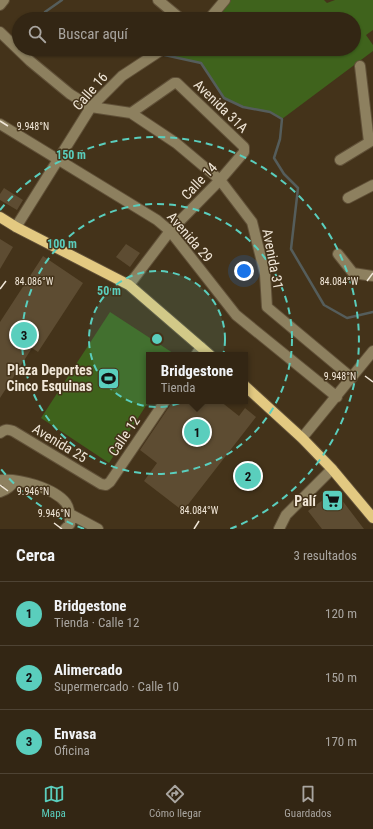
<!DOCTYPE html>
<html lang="es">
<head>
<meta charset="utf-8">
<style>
  :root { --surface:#332614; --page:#3e3222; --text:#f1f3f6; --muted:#a9a5a0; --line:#4e4334; --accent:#5acebd }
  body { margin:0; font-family:"Roboto Condensed",sans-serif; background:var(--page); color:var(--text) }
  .you { position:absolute; left:244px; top:271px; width:14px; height:14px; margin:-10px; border:3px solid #fff; border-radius:50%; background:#1a73e8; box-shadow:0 0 0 6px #1a73e833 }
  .badge { display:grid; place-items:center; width:26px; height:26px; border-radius:50%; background:var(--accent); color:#111; font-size:13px; font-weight:700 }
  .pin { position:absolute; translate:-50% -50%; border:2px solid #fff; box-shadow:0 1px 4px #0006 }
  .popup { position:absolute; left:146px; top:352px; width:102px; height:52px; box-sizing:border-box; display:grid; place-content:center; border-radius:0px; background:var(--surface); filter:drop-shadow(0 1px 3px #0005); font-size:13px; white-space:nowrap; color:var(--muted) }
  .popup b { font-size:15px; color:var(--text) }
  .popup::after { content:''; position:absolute; left:50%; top:100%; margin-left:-8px; border:8px solid transparent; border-top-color:var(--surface) }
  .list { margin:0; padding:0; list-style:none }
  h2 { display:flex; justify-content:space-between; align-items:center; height:52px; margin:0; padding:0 16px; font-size:17px }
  h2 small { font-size:13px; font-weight:400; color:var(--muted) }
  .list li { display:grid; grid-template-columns:26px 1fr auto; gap:12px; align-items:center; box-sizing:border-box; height:64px; padding:0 16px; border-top:1px solid var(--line) }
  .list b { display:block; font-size:15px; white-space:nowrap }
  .list p { margin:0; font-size:13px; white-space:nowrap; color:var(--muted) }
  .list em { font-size:13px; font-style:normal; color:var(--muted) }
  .icon { flex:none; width:22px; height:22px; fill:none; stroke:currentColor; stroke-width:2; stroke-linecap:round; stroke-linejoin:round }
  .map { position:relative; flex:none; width:373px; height:529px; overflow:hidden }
  .search { position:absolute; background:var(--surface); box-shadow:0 1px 3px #0004; left:12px; right:12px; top:12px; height:44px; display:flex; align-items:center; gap:10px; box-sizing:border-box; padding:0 14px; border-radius:22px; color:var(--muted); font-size:15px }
  .sheet { height:244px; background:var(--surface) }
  nav { display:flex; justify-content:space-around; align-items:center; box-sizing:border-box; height:56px; border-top:1px solid var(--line); background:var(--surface); font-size:11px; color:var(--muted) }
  nav a { display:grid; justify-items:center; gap:2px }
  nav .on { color:var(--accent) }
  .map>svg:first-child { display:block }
  .green { fill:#3f631c }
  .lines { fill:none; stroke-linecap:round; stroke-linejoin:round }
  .stream { stroke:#555d5b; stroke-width:2.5 }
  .building { fill:#5d4c32 }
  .minor-casing { stroke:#605038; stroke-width:12 }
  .major-casing { stroke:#605038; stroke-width:12 }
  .minor { stroke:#8d805f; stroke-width:10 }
  .major { stroke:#e3c981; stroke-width:10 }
  .ticks { fill:none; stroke:#f1e7d8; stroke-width:1.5 }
  .ring { fill:none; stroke:#5acebd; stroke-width:2; stroke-dasharray:7 5 }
  .labels { text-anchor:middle; stroke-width:3; stroke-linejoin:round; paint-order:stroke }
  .street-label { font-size:14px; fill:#f1e7d8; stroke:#44331a }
  .poi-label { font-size:14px; font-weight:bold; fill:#f1e7d8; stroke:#44331a; text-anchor:end }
  .ticks-label { font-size:10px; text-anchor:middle; fill:#f1e7d8; stroke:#44331a; stroke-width:3; stroke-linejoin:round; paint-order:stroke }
  .centre { fill:#5acebd; stroke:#44331a; stroke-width:2 }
  .ring-label { font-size:12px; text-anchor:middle; font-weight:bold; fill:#5acebd; stroke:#44331a; stroke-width:3; stroke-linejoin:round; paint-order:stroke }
</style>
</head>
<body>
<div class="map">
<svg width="373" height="529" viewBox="0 0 373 529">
  <rect width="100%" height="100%" fill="#44331a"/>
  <path class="green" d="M231 0H324L327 3 335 0H373V30L366 35 373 45V51L282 119 270 112 243 107 224 98 201 63 175 57 171 49H354V19H215Z
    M110 312 176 355H149V401L109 463 41 418Z"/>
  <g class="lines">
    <path class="stream" d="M43 19 45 12 62 0
      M139 49 152 52
      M160 54 201 63 224 98 243 107 270 112 282 119 280 139 274 158 284 174 298 188 291 249 324 305 347 318 373 312"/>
  </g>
  <path class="building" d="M4 188 23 200 17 210 0 200V194Z
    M0 239 13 247 0 269Z
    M126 244 140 253 130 267 116 257Z
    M43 256 83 283 38 352 32 348 0 398V322Z
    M173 401H220L239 416 245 408 256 417 183 511 144 481 157 463 140 450Z
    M335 491 364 529H322L308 511Z"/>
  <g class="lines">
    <defs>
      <path id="minor" d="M158 0 181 19
        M0 5 4 0
        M209 19 225 0
        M0 32 30 61 70 94 91 107 131 113 174 83H177L244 147V152L220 180 170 231 129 285
        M360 66 369 142
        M131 113 176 143 220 180 252 222 265 274 267 307 352 378
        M0 124 157 220 170 231 236 315 337 397
        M340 160 373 140
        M348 198 373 185
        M16 227 91 107 122 76 163 49
        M338 254 353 273 373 276
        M196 355 201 347
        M0 433C5 429 8 429 13 431L101 484 106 485 110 482 165 401
        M302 438 373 351
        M0 480C19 478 54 488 66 503 70 509 70 517 70 524L65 529
        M0 492C6 490 11 487 14 481
        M70 514 98 529
        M279 529 286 515 332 469"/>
      <path id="major" d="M0 217 16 227 129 285 210 355
        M245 386 302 438 332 469 373 518"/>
    </defs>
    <use href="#minor" class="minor-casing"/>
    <use href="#major" class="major-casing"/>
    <use href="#minor" class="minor"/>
    <use href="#major" class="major"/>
  </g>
  <path class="ticks" d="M0 121 8 126M367 281 373 273M0 289 6 281M365 376 373 382M0 485 8 491M54 523 62 529M194 529 199 521"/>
  <circle cx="157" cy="339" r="68" fill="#5acebd" fill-opacity=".12"/>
  <g class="ring">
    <circle cx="157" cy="339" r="68"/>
    <circle cx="157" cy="339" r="135"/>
    <path d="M84 529A203 203 0 0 1 0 468M0 210A203 203 0 1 1 230 529"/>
  </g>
  <defs>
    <symbol id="stadium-square" viewBox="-11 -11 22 22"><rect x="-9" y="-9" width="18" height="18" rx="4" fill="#5acebd" stroke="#44331a"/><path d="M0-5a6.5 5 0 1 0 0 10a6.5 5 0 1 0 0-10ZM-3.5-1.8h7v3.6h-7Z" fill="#111"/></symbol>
    <symbol id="supermarket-square" viewBox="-11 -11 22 22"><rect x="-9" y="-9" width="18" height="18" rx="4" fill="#5acebd" stroke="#44331a"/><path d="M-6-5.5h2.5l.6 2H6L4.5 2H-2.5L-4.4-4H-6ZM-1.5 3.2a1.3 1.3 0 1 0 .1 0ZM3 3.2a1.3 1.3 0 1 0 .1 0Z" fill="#111"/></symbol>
  </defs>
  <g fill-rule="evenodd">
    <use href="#stadium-square" x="96" y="366" width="25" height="25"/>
    <use href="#supermarket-square" x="320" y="488" width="25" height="25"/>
  </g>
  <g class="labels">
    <g class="street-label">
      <text transform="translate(90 91) rotate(-49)" y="5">Calle 16</text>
      <text transform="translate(221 106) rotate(44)" y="5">Avenida 31A</text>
      <text transform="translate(199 181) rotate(-47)" y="5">Calle 14</text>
      <text transform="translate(190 237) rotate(49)" y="5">Avenida 29</text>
      <text transform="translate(273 259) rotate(79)" y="5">Avenida 31</text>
      <text transform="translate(124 436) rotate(-56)" y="5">Calle 12</text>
      <text transform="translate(60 443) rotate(31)" y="5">Avenida 25</text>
    </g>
    <g class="poi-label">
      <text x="92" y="375">Plaza Deportes<tspan x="92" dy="16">Cinco Esquinas</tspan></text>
      <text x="316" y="506">Palí</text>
    </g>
  </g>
  <g class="ticks-label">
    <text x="33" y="130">9.948°N</text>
    <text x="34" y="285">84.086°W</text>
    <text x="339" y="285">84.084°W</text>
    <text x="340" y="380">9.948°N</text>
    <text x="33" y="495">9.946°N</text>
    <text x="199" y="514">84.084°W</text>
    <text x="54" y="517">9.946°N</text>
  </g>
  <circle cx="157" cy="339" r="6" class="centre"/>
  <g class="ring-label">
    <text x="71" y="159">150 m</text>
    <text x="62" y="248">100 m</text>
    <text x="109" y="295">50 m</text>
  </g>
</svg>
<div class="you"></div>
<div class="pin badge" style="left:197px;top:432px">1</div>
<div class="popup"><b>Bridgestone</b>Tienda</div>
<div class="pin badge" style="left:248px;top:476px">2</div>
<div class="pin badge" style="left:24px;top:335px">3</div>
<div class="search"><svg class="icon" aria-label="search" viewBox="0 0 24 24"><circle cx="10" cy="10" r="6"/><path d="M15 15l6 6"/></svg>Buscar aquí</div>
</div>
<section class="sheet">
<h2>Cerca<small>3 resultados</small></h2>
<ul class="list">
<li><span class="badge">1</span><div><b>Bridgestone</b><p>Tienda · Calle 12</p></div><em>120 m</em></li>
<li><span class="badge">2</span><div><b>Alimercado</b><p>Supermercado · Calle 10</p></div><em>150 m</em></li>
<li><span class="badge">3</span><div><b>Envasa</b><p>Oficina</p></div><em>170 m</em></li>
</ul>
</section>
<nav>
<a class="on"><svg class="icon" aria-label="map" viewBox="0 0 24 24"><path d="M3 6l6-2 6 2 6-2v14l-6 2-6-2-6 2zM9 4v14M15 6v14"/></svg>Mapa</a>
<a><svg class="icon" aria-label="directions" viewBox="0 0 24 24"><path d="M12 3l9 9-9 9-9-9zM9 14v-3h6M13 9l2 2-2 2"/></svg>Cómo llegar</a>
<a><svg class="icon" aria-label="saved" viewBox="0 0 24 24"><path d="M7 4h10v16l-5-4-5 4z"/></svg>Guardados</a>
</nav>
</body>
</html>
